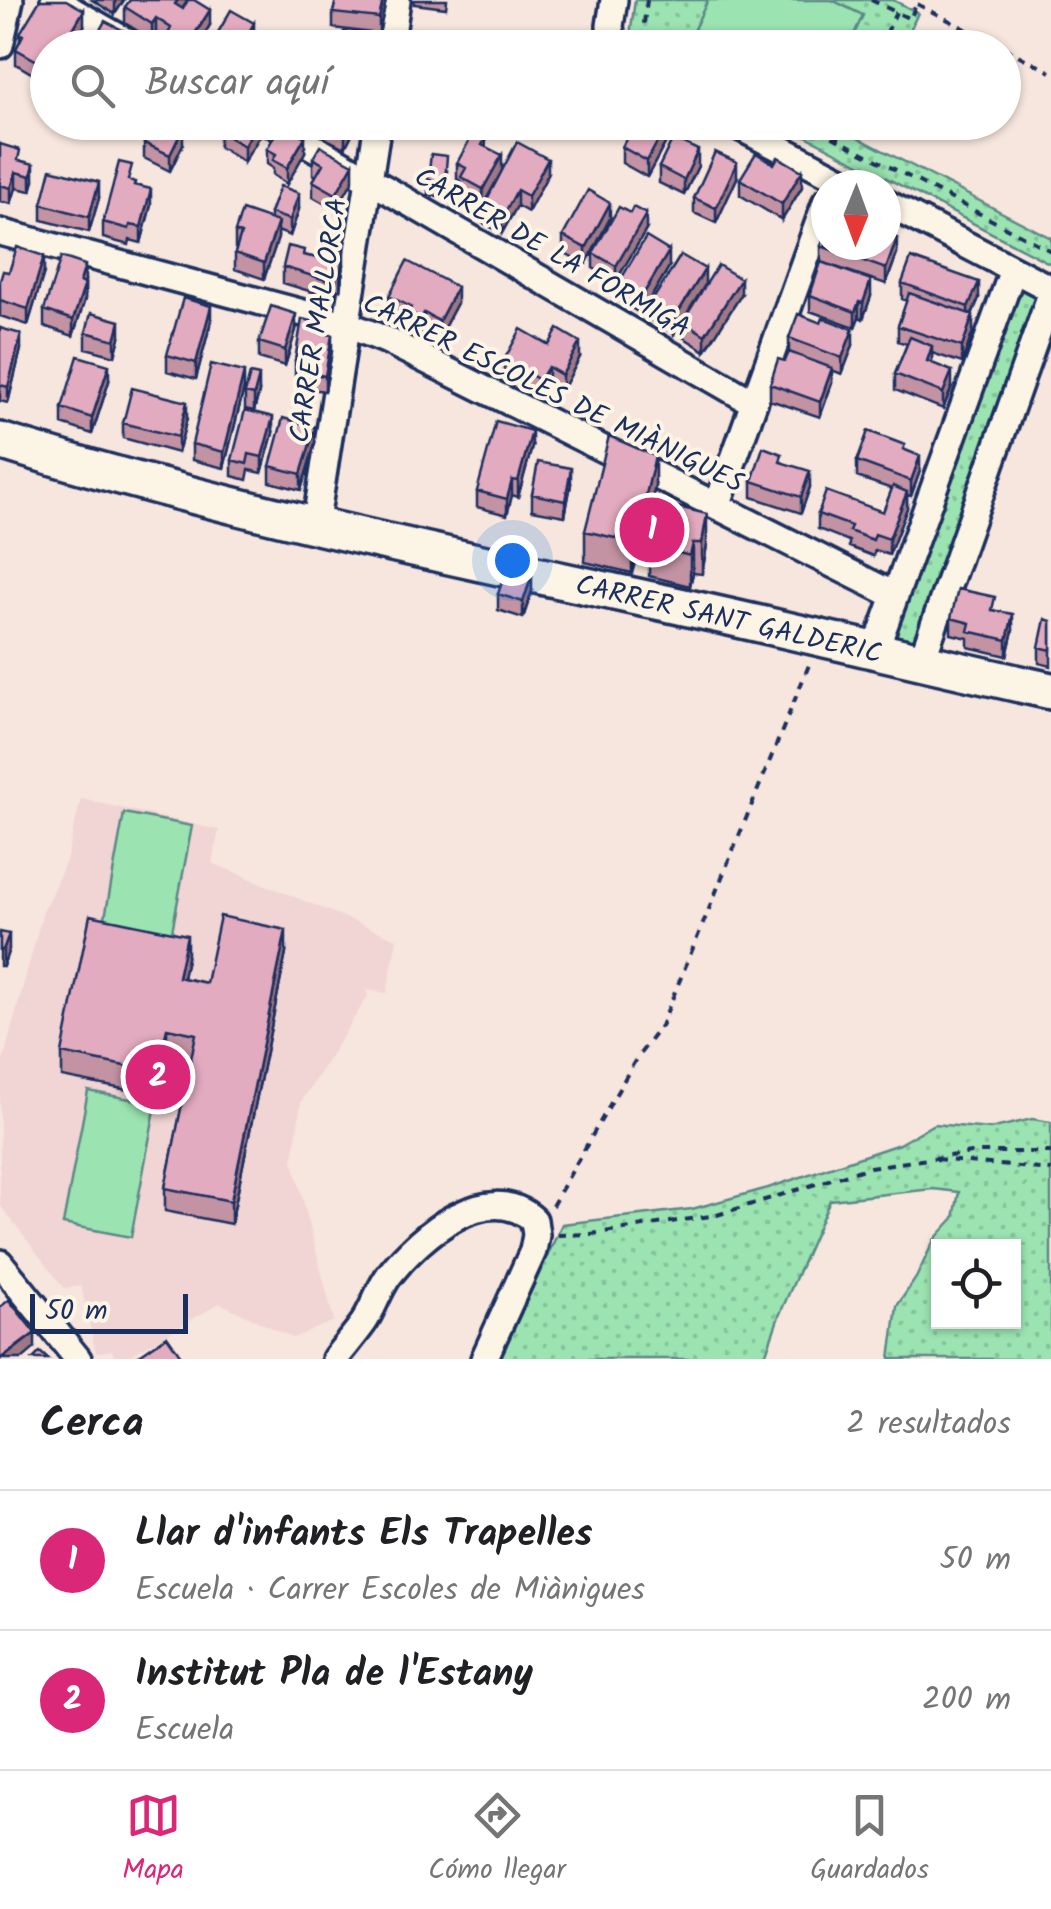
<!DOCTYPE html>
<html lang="es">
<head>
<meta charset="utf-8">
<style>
  :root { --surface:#fff; --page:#f2f2f2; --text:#202124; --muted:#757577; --line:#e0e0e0; --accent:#db2777 }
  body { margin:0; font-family:Kalam,sans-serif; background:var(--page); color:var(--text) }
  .controls { position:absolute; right:30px; bottom:30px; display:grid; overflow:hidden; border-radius:0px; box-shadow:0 2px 8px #0004 }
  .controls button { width:90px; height:90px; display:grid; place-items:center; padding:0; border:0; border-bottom:2px solid var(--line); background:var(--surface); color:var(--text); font:50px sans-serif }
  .compass { position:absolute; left:811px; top:170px; width:90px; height:90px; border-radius:50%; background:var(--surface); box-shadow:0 2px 8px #0004; rotate:181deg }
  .scale { position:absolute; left:30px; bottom:25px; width:158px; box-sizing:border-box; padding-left:10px; border:5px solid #1b2f5e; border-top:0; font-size:28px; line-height:35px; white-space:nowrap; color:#1b2f5e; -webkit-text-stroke:8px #fcf5e5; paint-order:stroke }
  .you { position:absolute; left:512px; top:560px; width:35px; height:35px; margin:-25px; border:8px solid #fff; border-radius:50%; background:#1a73e8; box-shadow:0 0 0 15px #1a73e833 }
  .badge { display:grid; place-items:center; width:65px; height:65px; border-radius:50%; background:var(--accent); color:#fff; font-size:32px; font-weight:700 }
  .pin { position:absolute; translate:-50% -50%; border:5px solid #fff; box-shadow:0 2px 10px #0006 }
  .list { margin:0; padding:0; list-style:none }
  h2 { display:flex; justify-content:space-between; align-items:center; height:130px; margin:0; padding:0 40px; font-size:42px }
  h2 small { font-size:32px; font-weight:400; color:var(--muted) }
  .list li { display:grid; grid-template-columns:65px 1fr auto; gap:30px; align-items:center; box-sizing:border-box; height:140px; padding:0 40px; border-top:2px solid var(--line) }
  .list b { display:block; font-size:38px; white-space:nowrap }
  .list p { margin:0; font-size:32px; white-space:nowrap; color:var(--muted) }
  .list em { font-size:32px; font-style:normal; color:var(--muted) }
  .icon { flex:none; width:55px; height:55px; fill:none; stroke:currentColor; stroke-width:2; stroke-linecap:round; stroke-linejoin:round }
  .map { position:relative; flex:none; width:1051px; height:1359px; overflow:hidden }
  .search { position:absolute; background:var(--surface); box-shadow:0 2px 8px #0004; left:30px; right:30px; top:30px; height:110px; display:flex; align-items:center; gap:25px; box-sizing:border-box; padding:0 35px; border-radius:55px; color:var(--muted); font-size:38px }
  .sheet { height:410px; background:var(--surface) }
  nav { display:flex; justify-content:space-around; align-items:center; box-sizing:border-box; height:140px; border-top:2px solid var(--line); background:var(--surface); font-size:28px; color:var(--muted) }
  nav a { display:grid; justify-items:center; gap:5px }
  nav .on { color:var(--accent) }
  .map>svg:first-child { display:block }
  .built { fill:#f1d4d4 }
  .green { fill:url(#green-dots); stroke:#5b8988; stroke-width:2.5; fill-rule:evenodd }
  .pitch { fill:#9be3b1; stroke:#5b8988; stroke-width:2.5 }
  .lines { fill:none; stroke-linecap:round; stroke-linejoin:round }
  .street-casing { stroke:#1b2f5e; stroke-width:32 }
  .secondary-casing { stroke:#1b2f5e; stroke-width:42 }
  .path { stroke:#1b2f5e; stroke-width:4; stroke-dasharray:8 8; stroke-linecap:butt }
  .street { stroke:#fcf5e5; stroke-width:25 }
  .secondary { stroke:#fcf5e5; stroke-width:35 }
  .wall { fill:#c393a4; stroke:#1b2f5e; stroke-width:2.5 }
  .shaded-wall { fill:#9f7886; stroke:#1b2f5e; stroke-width:2.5 }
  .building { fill:#e3abbf; stroke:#1b2f5e; stroke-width:2.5 }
  .labels { text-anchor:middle; stroke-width:8; stroke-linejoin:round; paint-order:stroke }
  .street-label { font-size:28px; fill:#1b2f5e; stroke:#fcf5e5 }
</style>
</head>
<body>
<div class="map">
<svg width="1051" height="1359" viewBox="0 0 1051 1359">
  <defs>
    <pattern id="green-dots" width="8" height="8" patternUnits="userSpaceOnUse" patternTransform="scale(2.5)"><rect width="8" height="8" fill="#9be3b1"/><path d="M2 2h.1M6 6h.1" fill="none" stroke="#85c39b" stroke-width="1.8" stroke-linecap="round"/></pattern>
  </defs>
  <rect width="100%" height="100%" fill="#f7e6dd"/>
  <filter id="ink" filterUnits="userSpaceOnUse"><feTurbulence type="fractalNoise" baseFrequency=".01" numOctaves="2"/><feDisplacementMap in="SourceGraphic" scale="20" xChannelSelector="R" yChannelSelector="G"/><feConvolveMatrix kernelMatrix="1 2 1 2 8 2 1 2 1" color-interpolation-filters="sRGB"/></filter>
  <g filter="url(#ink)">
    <path class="built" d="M81 799 219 830 212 863 397 939 387 993 367 990 368 996 301 1102 293 1161 334 1321 293 1338 220 1303 124 1359H115L112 1350 96 1353 81 1286 64 1288 0 1205V1072L43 912 66 861Z"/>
    <path class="green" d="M635 0H893L918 13 902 47 638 48 630 36Z
      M781 123H866L859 138 1051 238V264Z
      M1024 287 1036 294 1038 303 915 637 910 644 896 646 890 626 1018 290Z
      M1032 1119 1051 1122V1359H890L897 1306 916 1278 934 1240 954 1218 959 1192 933 1189 830 1200 779 1316 764 1359H500L562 1224 692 1209 768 1188 899 1144 934 1124 990 1129ZM938 1246H1014V1322H938Z"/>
    <path class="pitch" d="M708 0H832L863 15 848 47H731L694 29Z
      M124 813 192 826 169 947 102 934Z
      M88 1091 156 1104 131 1237 63 1224Z"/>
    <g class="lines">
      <defs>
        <path id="street" d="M54 0 138 48
          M0 45 10 0
          M390 48 397 0
          M613 48 610 26 614 0
          M270 122 754 403
          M730 122 851 185
          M886 203 1051 289
          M0 232 348 325 386 340 894 595
          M718 503 826 202
          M315 527 378 122
          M875 651 1013 270
          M921 662 1051 294
          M0 1263 78 1359
          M335 1359C344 1347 355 1335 364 1322 374 1307 379 1288 390 1274 420 1236 487 1178 534 1220L536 1235 533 1251 484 1359"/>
        <path id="secondary" d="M0 441C217 508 439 554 661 602 791 630 921 662 1051 691"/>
      </defs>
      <use href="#street" class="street-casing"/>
      <use href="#secondary" class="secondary-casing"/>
      <path class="path" d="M647 0 642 39 659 48
        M871 0 910 19 918 0
        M917 4 1003 48
        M880 48 896 12
        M1004 48 1051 72
        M804 122 1051 251
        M837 140 845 122
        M936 1159 1051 1170
        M552 1206 636 1059 661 1026 809 665
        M558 1235 591 1234 717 1215 870 1167 978 1152H1051"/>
      <use href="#street" class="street"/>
      <use href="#secondary" class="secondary"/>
    </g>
    <path class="wall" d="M92 0H124L115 14Z
      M336 0H386L379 34 333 28V13Z
      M414 0H447L446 8 414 4Z
      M125 7 210 25 196 48H168V41L156 34 152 40 125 23Z
      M84 26 71 48H48V83L16 64V49L20 41V33Z
      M192 122H216L210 133Z
      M258 122H264V129L244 162 219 147V131Z
      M325 122H358L345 148 325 138Z
      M529 122H554L551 124V129L535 136Z
      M672 122 667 130V140L647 177 622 163V147Z
      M486 138 483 205 461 193V181L457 179V163Z
      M144 143 183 144 170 171 144 158Z
      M0 144 34 180 31 191 16 188 11 204 0 201Z
      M267 149 305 152 287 184 273 175V168L267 164Z
      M313 158 353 180 336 210 313 197V181L316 176 313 174Z
      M698 166 684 195 659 183V167Z
      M447 171 445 197 428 195V180Z
      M548 174 528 212 517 206 502 233 483 223V207Z
      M737 178 716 223 694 213V198Z
      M740 179 802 187 782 220 740 195Z
      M132 181 151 205 141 243 130 240 129 245 103 238V222Z
      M99 198 89 232 42 220V204Z
      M299 209 290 236 278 231V238L264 279 235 269V253L237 248H235V232L270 220V213Z
      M610 218 586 264 563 252V236Z
      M646 230 616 281 593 268V253Z
      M821 246 897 254 886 284 821 262Z
      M304 255 344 265 340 290H336L332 298 283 283V267Z
      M681 255 674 334 650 320V304Z
      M669 267 641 314 618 300V284Z
      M9 272H44L28 325 0 316V281Z
      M85 281V299L73 336 44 326V310Z
      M902 283 979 298 972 315 973 331 962 363 932 353V363L952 387 943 409 895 390V374L907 344 898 341V326L907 301 902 299Z
      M741 295 705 351 683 337V321Z
      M810 295 871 296 863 319 859 317 855 327 810 311Z
      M389 296 457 303 439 337 424 329 421 334 409 328V322L389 312Z
      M211 321 196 379 167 371V355Z
      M0 328 21 349 8 403 0 401Z
      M296 330 285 366 259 358V342Z
      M86 332 120 337 115 356 86 348Z
      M317 332 332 351 325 391 304 388V378L295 376V360Z
      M789 338 853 345 842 374 832 370V383L820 417 770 400V384L789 353Z
      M549 345 580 357 562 391 548 383 540 396 504 376V360Z
      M109 381 92 434 62 424V408Z
      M244 388 224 468 192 460V444Z
      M259 392 254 411 245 409V393Z
      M187 418 178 453 123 438V423Z
      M273 433 262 473 249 470 247 480 232 476V460Z
      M315 443 301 490 270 482V466Z
      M532 447 518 497 512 495 507 515 477 507V491Z
      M905 450 920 471 911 496 907 495V508L889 555 875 550 873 556 849 547V541L818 529V514L883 512 892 489 857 477V461Z
      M782 462 810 487 801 513 752 497V481Z
      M571 484 565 516 532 510V494Z
      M655 486 652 501 707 545 702 574 693 573 690 586 649 576V565L635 562 632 573 585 562V531Z
      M532 591 523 618 498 610V594Z
      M995 610 1013 630 1007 656 968 647V638L951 634V618Z
      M1051 621V666L1039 663V647Z
      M0 932 9 949 3 966H0Z
      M286 953 231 1224 165 1211V1188L192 1057 167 1051 158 1096 62 1077V1053L187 958 183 978 206 983Z"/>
    <path class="shaded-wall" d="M115 0H124L115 14Z
      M178 0H188L175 20V4Z
      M383 0H386L379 34V18Z
      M84 10V26L71 48H62Z
      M210 10V25L196 48H187Z
      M156 18V34L152 40V24Z
      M254 23V39L250 48H240Z
      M130 34V48H122Z
      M210 122H216L210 133Z
      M258 122H264V129L244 162V146Z
      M350 122H358L345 148V132Z
      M535 122H554L551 124V129L535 136Z
      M663 122H672L667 130V140L647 177V161Z
      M183 128V144L170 171V155Z
      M305 137V152L287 184V168Z
      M698 150V166L684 195V180Z
      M502 155V171L483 205V189Z
      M548 159V174L528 212V196Z
      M737 162V178L716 223V208Z
      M34 164V180L31 191V176Z
      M353 164V180L336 210V194Z
      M802 171V187L782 220V204Z
      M16 172V188L11 204V188Z
      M99 182V198L89 232V217Z
      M151 189V205L141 243V227Z
      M517 190V206L502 233V218Z
      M299 193V209L290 236V220Z
      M610 203V218L586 264V248Z
      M646 214V230L616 281V266Z
      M278 222V238L264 279V263Z
      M897 238V254L886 284V269Z
      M344 250V265L340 290V274Z
      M669 251V267L641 314V298Z
      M44 256V272L28 325V309Z
      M85 265V281L80 297V282Z
      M705 269V285L674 334V319Z
      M336 274V290L332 298V282Z
      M741 279V295L705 351V335Z
      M871 280V296L863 319V303Z
      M979 282V298L968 323V307Z
      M85 284V299L73 336V320Z
      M457 287V303L439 337V321Z
      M859 302V317L855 327V312Z
      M211 306V321L196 379V363Z
      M424 313V329L421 334V318Z
      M296 314V330L285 366V350Z
      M973 315V331L962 363V347Z
      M120 321V337L115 356V340Z
      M853 329V345L842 374V358Z
      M21 334V349L8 403V387Z
      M332 335V351L325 391V376Z
      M580 342V357L562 391V375Z
      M932 346V362L927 376V361Z
      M109 365V381L92 434V418Z
      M548 367V383L540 396V380Z
      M832 368V383L820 417V402Z
      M952 371V387L943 409V393Z
      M244 372V388L224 468V452Z
      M259 376V392L254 411V395Z
      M187 402V418L178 453V437Z
      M273 417V433L262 473V457Z
      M315 427V443L301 490V474Z
      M532 431V447L518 497V481Z
      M655 456V486L645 530V499Z
      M920 456V471L911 496V481Z
      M571 468V484L565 516V501Z
      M810 471V487L801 513V497Z
      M512 480V495L507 515V499Z
      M907 492V508L889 555V539Z
      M707 514V545L702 574V543Z
      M635 531V562L632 573V542Z
      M693 543V573L690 586V556Z
      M532 575V591L523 618V602Z
      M1013 614V630L1007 656V640Z
      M286 930V953L231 1224V1201Z
      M9 934V949L3 966V950Z
      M187 935V958L178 1001V977Z
      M167 1028V1051L158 1096V1073Z
      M35 1333V1348L22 1359H2Z"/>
    <path class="building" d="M40 0H66L84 10 62 48H48V67L16 49 23 35 20 33Z
      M130 0H178L175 4 183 9 188 0H194L210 10 187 46 168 34 171 28 156 18 152 24 125 7Z
      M336 0H383L379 18 333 13Z
      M231 10 254 23 240 48H209Z
      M105 21 130 34 122 48H90Z
      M344 32 376 37 374 48H352L343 45Z
      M542 40 546 48H526Z
      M165 122H171L183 128 170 155 144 143 152 127 161 131Z
      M224 122H258L244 146 219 131Z
      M326 122H350L345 132Z
      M635 122H665L667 124 647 161 622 147Z
      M279 127 286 131 288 127 305 137 287 168 273 160 276 154 267 149Z
      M474 132 486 138 482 145 502 155 483 189 461 177 466 168 457 163Z
      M673 138 698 150 684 180 659 167Z
      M517 142 548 159 528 196 517 190 502 218 483 207Z
      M0 144 20 150 18 160 34 164 31 176 16 172 11 188 0 185Z
      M320 146 353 164 336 194 313 181 323 164 313 158Z
      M715 152 737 162 716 208 694 198Z
      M756 153 774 164 778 157 802 171 782 204 740 179Z
      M431 154 447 156 445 181 428 180Z
      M119 162 132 165 128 180 135 182 134 185 151 189 141 227 130 225 129 229 103 222Z
      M51 169 99 182 89 217 42 204Z
      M280 186 299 193 290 220 270 213Z
      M588 190 610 203 586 248 563 236Z
      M619 207 630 213 633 207 646 214 616 266 593 253Z
      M242 210 278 222 264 263 235 253 241 234 235 232Z
      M826 232V245H886V234L897 238 886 269 821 246Z
      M646 237 669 251 641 298 618 284Z
      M288 246 304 250 303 255 321 259 322 246 344 250 340 274H336L332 282 283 267Z
      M17 247 44 256 28 309 0 300V281L3 271 9 272Z
      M681 255 705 269 674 319 650 304Z
      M61 257 85 265 80 282 85 284 73 320 44 310Z
      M911 258 979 282 968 307 902 283Z
      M407 261 457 287 439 321 424 313 421 318 409 312 411 307 389 296Z
      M821 262 871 280 863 303 859 302 855 312 810 295Z
      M718 265 741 279 705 335 683 321Z
      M909 293 973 315 962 347 898 326Z
      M183 298 211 306 196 363 167 355Z
      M271 306 296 314 285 350 259 342Z
      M91 313 120 321 115 340 86 332Z
      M798 314 821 323 823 318 853 329 842 358 789 338Z
      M302 319 317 322 316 332 332 335 325 376 304 372 306 362 295 360Z
      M0 328 21 334 8 387 0 385Z
      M521 329 549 345 558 329 580 342 562 375 548 367 540 380 504 360Z
      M910 337 932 346 927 361 952 371 943 393 895 374Z
      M789 352 832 368 820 402 770 384 778 359 785 361Z
      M78 356 109 365 92 418 62 408Z
      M211 364 244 372 224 452 192 444Z
      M250 374 259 376 254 395 245 393Z
      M132 388 187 402 178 437 123 423Z
      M245 410 273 417 262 457 249 454 247 464 232 460Z
      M283 418 315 427 301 474 270 466Z
      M496 421 532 431 518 481 512 480 507 499 477 491Z
      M868 431 905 445 903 449 920 456 911 481 857 461Z
      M609 436 655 456 645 499 707 514 702 543H693L690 556 649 545 651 535 635 531 632 542 585 531Z
      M763 447 782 454 780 462 810 471 801 497 752 481Z
      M538 462 571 468 565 501 532 494Z
      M893 486 907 492 889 539 875 534 873 540 849 531 851 526 818 514 826 491 883 512Z
      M507 567 532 575 523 602 498 594Z
      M958 589 995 597 992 610 1013 614 1007 640 968 631 970 623 951 618Z
      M1045 619 1051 621V650L1039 647Z
      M90 915 187 935 178 977 206 983 220 916 286 930 231 1201 165 1188 196 1034 167 1028 158 1073 62 1053Z
      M0 932 9 934 3 950H0Z
      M9 1300 35 1333 0 1359V1307Z
      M167 1336 183 1359H134Z
      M40 1352 48 1359H33Z"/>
  </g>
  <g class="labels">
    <g class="street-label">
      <text transform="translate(553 251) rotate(30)" y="10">CARRER DE LA FORMIGA</text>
      <text transform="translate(317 320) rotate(-81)" y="10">CARRER MALLORCA</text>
      <text transform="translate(554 392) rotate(26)" y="10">CARRER ESCOLES DE MIÀNIGUES</text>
      <text transform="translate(729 618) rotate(13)" y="10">CARRER SANT GALDERIC</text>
    </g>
  </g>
</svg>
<div class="controls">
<button><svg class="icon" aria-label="locate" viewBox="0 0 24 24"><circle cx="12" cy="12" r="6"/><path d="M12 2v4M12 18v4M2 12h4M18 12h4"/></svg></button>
</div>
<svg class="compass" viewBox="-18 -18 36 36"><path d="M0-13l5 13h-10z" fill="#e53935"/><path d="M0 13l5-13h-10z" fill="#757577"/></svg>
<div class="scale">50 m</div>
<div class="you"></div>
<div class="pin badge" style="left:652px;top:530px">1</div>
<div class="pin badge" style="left:158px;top:1077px">2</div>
<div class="search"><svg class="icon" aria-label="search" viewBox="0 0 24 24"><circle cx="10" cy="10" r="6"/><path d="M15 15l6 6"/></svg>Buscar aquí</div>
</div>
<section class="sheet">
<h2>Cerca<small>2 resultados</small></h2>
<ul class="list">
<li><span class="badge">1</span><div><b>Llar d'infants Els Trapelles</b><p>Escuela · Carrer Escoles de Miànigues</p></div><em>50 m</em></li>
<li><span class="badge">2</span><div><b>Institut Pla de l'Estany</b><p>Escuela</p></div><em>200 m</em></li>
</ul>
</section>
<nav>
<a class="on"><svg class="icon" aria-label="map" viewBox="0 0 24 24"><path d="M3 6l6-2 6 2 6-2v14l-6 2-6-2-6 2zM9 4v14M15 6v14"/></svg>Mapa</a>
<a><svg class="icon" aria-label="directions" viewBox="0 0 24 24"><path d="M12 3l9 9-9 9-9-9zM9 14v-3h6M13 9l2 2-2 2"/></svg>Cómo llegar</a>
<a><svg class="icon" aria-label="saved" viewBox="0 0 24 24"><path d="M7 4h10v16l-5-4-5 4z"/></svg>Guardados</a>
</nav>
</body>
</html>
